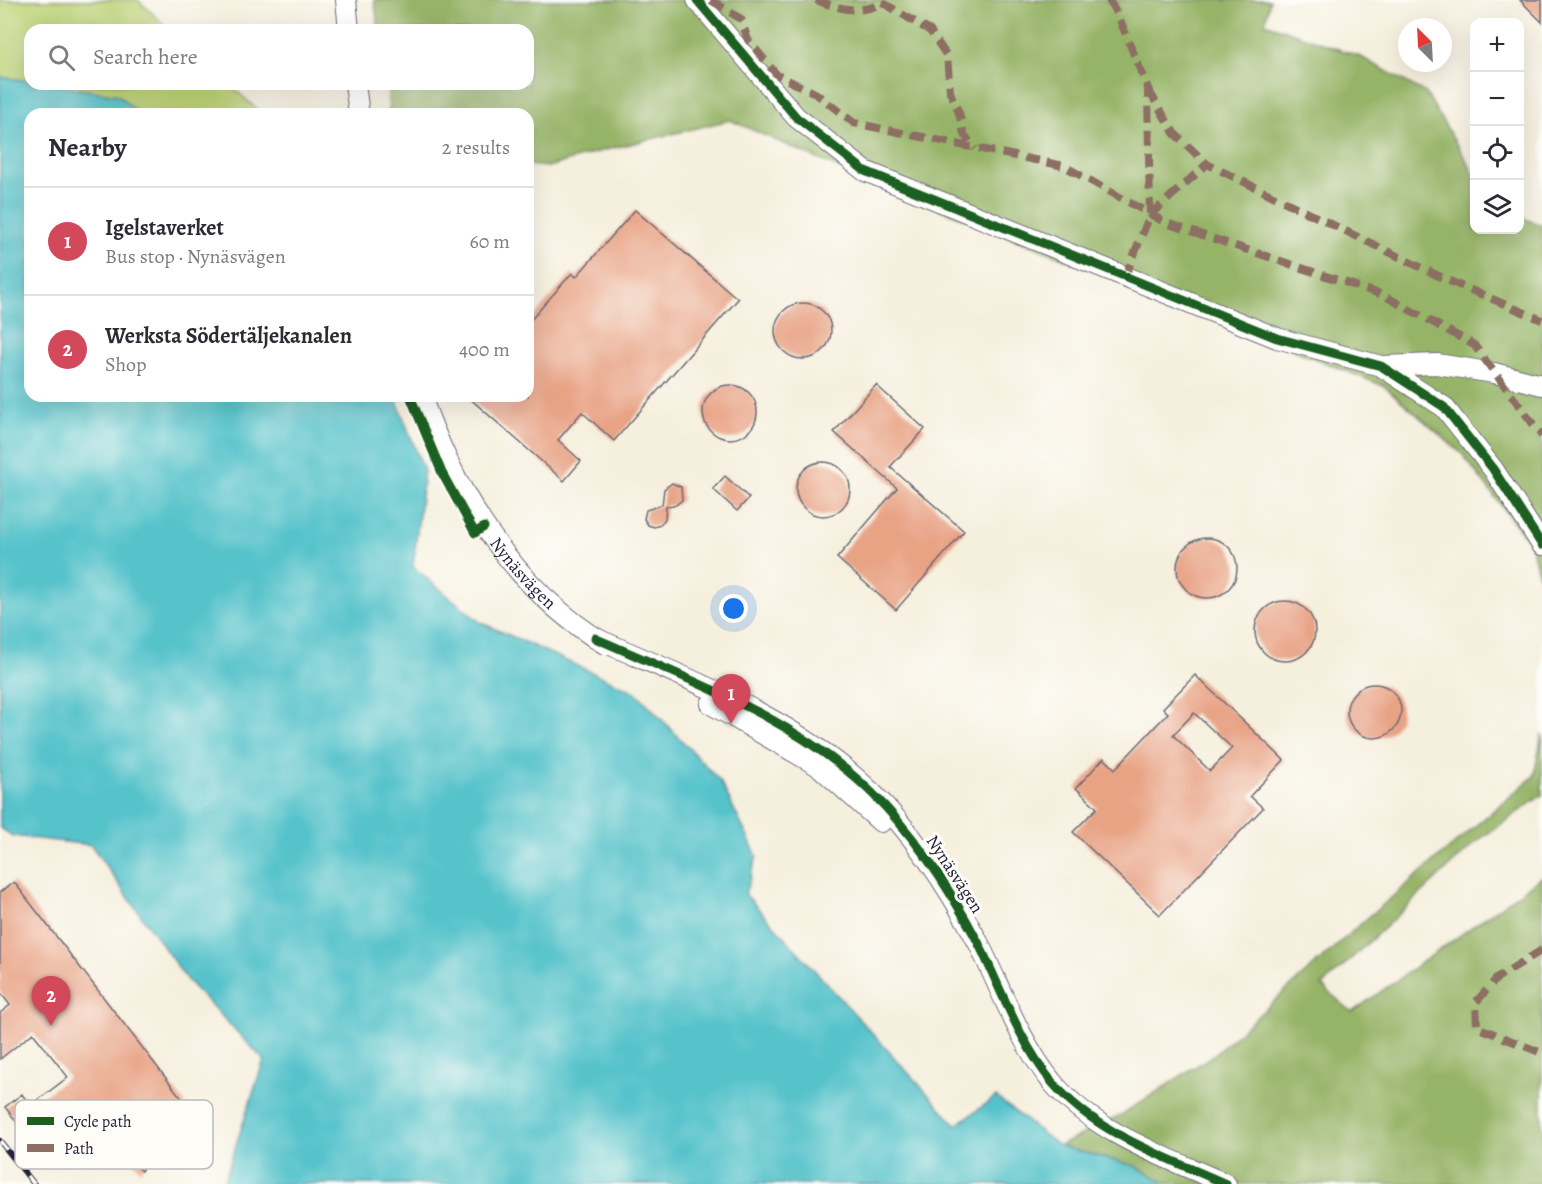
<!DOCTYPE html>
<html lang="en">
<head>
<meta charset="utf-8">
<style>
  :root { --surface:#fff; --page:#f2f2f3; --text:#2b2b33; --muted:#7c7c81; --line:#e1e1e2; --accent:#d1495b }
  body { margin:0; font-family:Alegreya,serif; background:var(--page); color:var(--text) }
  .controls { position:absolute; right:18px; top:18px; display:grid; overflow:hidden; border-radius:12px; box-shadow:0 6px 24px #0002 }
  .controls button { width:54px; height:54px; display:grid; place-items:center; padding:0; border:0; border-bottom:2px solid var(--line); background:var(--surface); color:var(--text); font:30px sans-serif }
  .compass { position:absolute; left:1398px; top:18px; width:54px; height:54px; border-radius:50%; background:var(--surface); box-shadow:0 6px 24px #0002; rotate:336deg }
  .you { position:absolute; left:734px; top:609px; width:21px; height:21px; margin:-15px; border:4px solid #fff; border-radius:50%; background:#1a73e8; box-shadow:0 0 0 9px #1a73e833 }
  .badge { display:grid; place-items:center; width:39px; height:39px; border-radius:50%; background:var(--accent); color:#fff; font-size:20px; font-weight:700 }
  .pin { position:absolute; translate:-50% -50px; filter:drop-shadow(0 2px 3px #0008) }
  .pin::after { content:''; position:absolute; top:32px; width:21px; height:18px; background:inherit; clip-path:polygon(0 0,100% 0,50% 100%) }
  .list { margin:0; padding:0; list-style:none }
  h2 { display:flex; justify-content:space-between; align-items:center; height:78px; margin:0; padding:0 24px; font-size:26px }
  h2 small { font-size:20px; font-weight:400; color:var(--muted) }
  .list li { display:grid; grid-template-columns:39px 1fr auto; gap:18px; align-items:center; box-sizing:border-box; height:108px; padding:0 24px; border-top:2px solid var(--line) }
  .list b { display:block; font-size:22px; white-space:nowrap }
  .list p { margin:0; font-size:20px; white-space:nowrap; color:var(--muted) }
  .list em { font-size:20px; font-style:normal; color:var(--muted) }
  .icon { flex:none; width:33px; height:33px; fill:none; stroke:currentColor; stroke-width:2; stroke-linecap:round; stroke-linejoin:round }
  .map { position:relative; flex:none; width:1542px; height:1184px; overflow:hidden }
  .search { position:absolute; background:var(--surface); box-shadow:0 6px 24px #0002; left:24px; top:24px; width:510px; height:66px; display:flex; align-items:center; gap:15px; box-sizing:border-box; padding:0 21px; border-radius:18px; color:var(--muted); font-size:22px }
  .panel { position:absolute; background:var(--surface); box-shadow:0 6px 24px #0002; left:24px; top:108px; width:510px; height:294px; border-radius:18px }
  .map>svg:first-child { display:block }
  .green { fill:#bdd276; stroke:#707a58; stroke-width:1.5 }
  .forest { fill:#96b467; stroke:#5c6b51; stroke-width:1.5 }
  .water { fill:#56c3cb; stroke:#3c7283; stroke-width:1.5 }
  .building { fill:#e8a284; fill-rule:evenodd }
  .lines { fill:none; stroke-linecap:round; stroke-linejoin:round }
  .minor-casing { stroke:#6c6a74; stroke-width:22 }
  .minor { stroke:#fff; stroke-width:20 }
  .rail-casing { stroke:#22223b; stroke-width:6 }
  .rail { stroke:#fdfcf7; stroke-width:4; stroke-dasharray:11; stroke-linecap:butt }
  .quiet { stroke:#8d6e63; stroke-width:8; stroke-dasharray:15 8; stroke-linecap:butt }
  .cycleway-casing { stroke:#fdfcf7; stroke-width:13 }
  .cycleway { stroke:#1b5e20; stroke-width:9 }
  .labels { text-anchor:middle; stroke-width:6; stroke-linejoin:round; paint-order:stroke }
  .street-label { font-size:18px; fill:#22223b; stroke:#fdfcf7 }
  .key { fill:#fdfcf7; stroke:#bbbbbf; stroke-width:1.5 }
  .key-label { font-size:16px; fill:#22223b }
</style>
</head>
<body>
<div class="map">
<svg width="1542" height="1184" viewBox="0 0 1542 1184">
  <rect width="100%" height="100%" fill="#fdfcf7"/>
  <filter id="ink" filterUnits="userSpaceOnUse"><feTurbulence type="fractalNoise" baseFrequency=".0167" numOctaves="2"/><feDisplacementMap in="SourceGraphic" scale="12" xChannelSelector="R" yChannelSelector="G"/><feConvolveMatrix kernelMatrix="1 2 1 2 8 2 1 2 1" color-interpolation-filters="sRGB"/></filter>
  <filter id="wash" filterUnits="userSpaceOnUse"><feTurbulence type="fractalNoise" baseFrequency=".008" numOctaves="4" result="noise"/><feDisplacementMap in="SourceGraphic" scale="24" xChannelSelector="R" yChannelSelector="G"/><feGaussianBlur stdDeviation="1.35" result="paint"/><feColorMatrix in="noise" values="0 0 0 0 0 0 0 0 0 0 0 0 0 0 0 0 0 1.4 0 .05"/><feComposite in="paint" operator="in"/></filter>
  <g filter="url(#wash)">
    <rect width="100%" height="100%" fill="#f5efdd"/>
    <path class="green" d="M0 0H138L170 30H30V81L0 77Z
      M48 84H229L262 114H139L118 95Z"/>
    <path class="forest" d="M374 0H1270L1265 23 1361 57 1426 93 1474 173V230H1520V217L1542 225V587L1531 545 1463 455 1384 386 859 177 730 120 601 151 548 167 528 165V114H389L387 84H528V30H379Z
      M1542 734V795L1476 842 1322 986 1352 1012 1542 877V1184H1167L1135 1166 1059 1146 1121 1115 1215 1054 1365 920 1534 776Z"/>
    <path class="water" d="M0 77 30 81V84H48L118 95 139 114H30V396H395L424 471 413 567 480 622 636 692 720 781 757 856 745 894 956 1125 996 1097 1059 1146 1135 1166 1167 1184H223L264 1060 187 980 91 845 13 836 0 828Z"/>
    <g id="blocks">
      <path class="building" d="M1520 0H1542V22Z
        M635 210 738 299 614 441 582 412 558 440 581 461 564 481 467 396H528V323L572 273 576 277Z
        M775 331a28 28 0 1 1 56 0a28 28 0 1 1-56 0Z
        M703 412a27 27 0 1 1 54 0a27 27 0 1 1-54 0Z
        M876 385 925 429 890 467 964 531 896 610 837 558 897 488 834 432Z
        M796 489a27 27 0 1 1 54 0a27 27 0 1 1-54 0Z
        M725 476 749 498 737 511 713 489Z
        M672 483 681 487 682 500 676 505 666 506 665 519 660 525 654 527 648 525 644 519 646 510 662 505 664 489Z
        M1177 568a30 30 0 1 1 60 0a30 30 0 1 1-60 0Z
        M1255 631a30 30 0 1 1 60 0a30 30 0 1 1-60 0Z
        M1195 675 1284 760 1250 796 1263 808 1160 915 1073 832 1097 808 1076 788 1104 758 1115 769 1168 713 1163 708ZM1194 713 1232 748 1210 771 1173 735Z
        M1347 711a27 27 0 1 1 54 0a27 27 0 1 1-54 0Z
        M14 882 186 1104 141 1171 88 1103 39 1140 31 1129 25 1133 5 1107 22 1094 30 1106 68 1077 33 1033 0 1059V1013L10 1005 0 992V892Z"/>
    </g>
  </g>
  <g filter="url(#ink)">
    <use href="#blocks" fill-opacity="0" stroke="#6c6a74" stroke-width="1.5"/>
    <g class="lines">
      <defs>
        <g id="minor">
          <path d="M346 0 349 30"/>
          <path d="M697 0 796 117 865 171 1277 338 1381 366 1444 407 1493 469 1542 545"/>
          <path d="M355 84 359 114"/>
          <path d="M1381 366 1437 364 1494 373 1542 385"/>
          <path id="s1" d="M421 396C456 495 513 588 605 644"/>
          <path d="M595 638C690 680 795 718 871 792 914 834 950 889 978 942 1001 989 1019 1041 1052 1082 1096 1134 1166 1157 1226 1184"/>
          <path d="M711 704 820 767 881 822"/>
        </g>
      </defs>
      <use href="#minor" class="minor-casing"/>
      <use href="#minor" class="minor"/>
      <defs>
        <path id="rail" d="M0 1141 34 1184"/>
      </defs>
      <use href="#rail" class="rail-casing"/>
      <use href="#rail" class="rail"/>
      <path class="quiet" d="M711 0 741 19 748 40 777 75 815 93 854 123 1064 166 1166 223 1383 295 1474 345 1542 436
        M816 0C837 8 863 16 882 2L930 31 947 56 950 92 959 113 964 134 975 149
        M1109 0 1120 20 1148 89 1150 215 1125 277
        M1148 89 1174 133 1207 164
        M1150 215 1207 164 1447 280 1542 320
        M1542 950 1498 977 1476 1002 1477 1027 1542 1053"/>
      <defs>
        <path id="cycleway" d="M697 0 796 117 865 171 1277 338 1381 366 1444 407 1493 469 1542 545
          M410 396 442 473 475 533 484 527
          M595 638C690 680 795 718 871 792 914 834 950 889 978 942 1001 989 1019 1041 1052 1082 1096 1134 1166 1157 1226 1184"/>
      </defs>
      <use href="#cycleway" class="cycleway-casing"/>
      <use href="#cycleway" class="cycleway"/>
    </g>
  </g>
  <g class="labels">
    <g class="street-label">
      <text dy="6" stroke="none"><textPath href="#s1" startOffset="206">Nynäsvägen</textPath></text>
      <text transform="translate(955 874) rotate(57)" y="6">Nynäsvägen</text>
    </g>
  </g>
  <rect x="15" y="1100" width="198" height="69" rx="9" class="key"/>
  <rect x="27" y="1117" width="27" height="8" fill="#1b5e20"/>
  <rect x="27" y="1144" width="27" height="8" fill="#8d6e63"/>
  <g class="key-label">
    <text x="64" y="1127">Cycle path</text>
    <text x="64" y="1154">Path</text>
  </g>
</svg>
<div class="controls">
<button>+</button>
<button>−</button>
<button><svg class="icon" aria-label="locate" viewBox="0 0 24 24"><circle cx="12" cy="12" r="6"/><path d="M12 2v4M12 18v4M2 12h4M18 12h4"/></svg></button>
<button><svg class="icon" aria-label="layers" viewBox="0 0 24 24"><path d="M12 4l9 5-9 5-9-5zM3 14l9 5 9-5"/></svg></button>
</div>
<svg class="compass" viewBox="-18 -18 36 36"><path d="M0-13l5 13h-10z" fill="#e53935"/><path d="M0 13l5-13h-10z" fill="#7c7c81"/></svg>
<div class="you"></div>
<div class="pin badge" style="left:731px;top:724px">1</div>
<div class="pin badge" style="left:51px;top:1026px">2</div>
<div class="search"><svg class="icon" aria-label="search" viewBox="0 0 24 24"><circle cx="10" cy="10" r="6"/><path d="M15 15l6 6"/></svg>Search here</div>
<section class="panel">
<h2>Nearby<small>2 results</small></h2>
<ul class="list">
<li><span class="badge">1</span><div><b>Igelstaverket</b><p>Bus stop · Nynäsvägen</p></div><em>60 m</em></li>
<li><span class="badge">2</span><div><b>Werksta Södertäljekanalen</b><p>Shop</p></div><em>400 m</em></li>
</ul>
</section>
</div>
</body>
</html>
